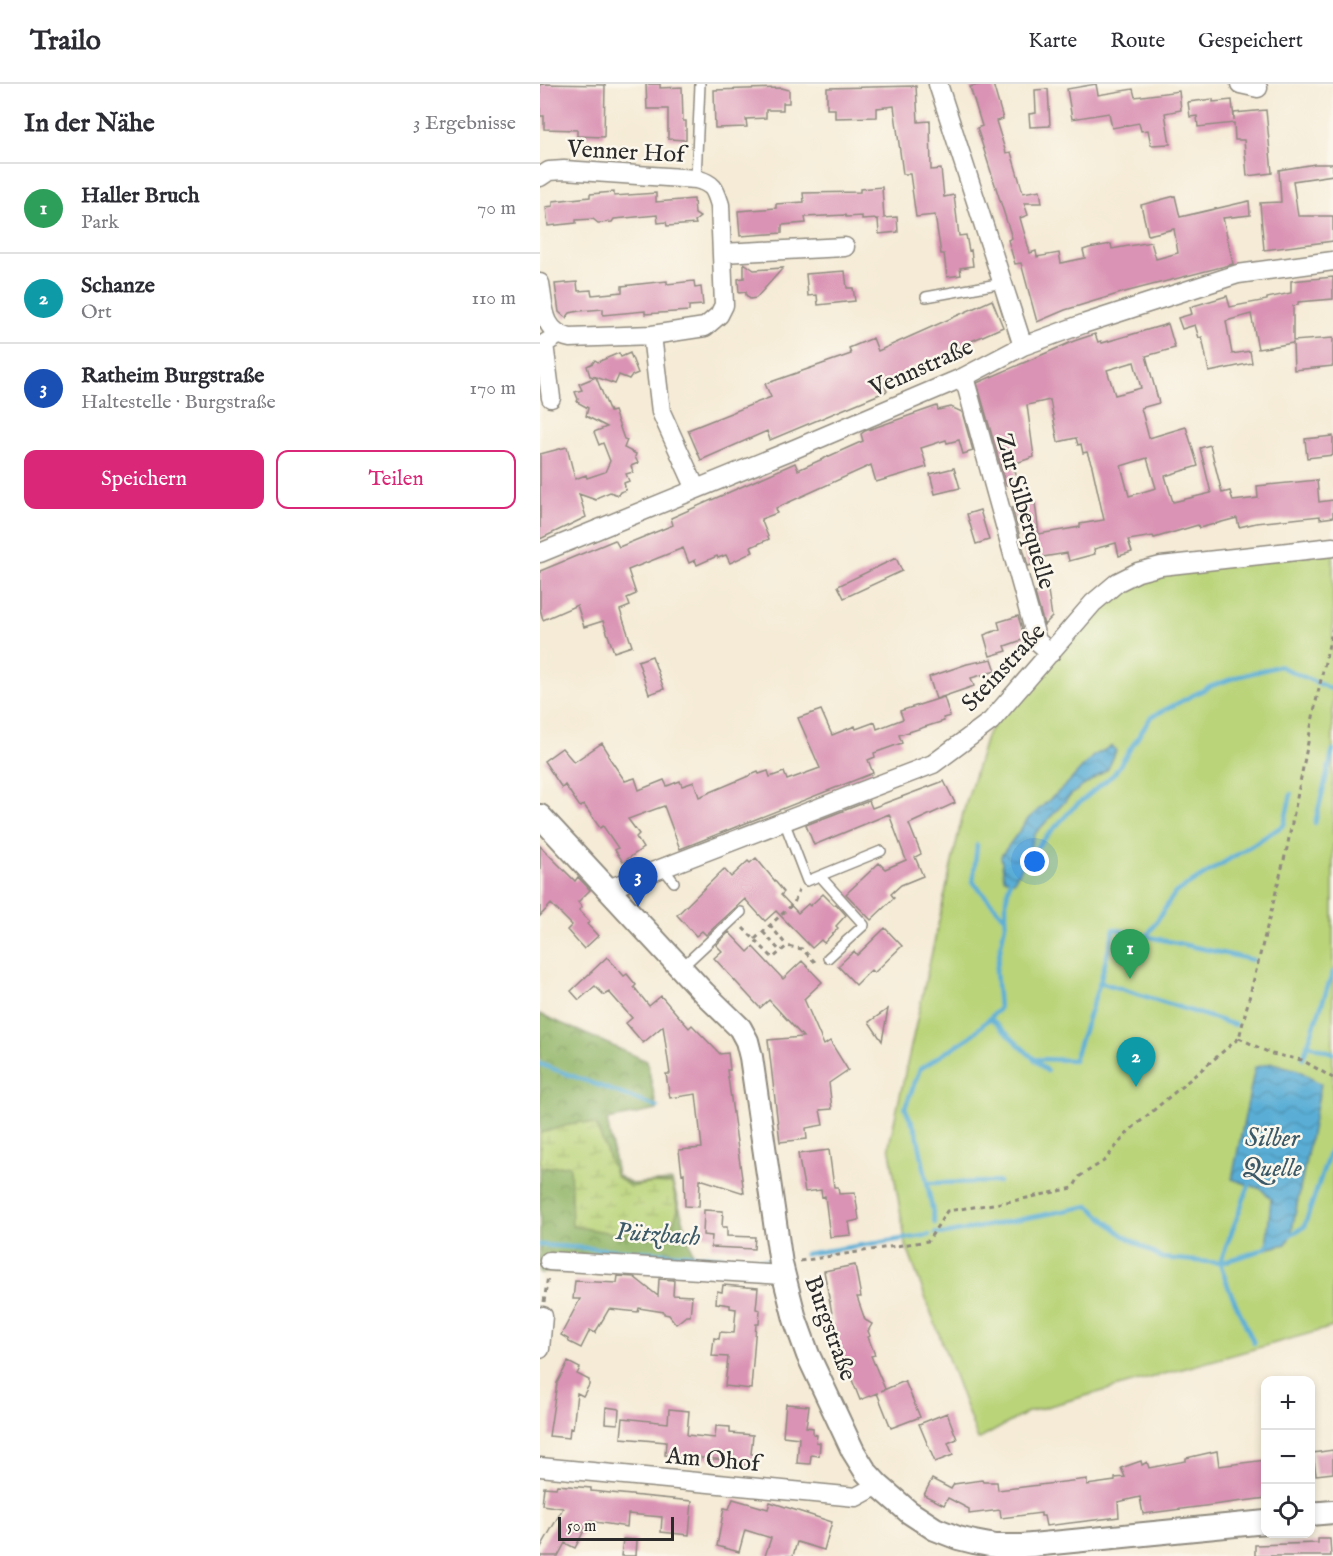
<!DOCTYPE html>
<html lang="de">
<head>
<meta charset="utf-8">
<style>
  :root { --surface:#fff; --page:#f7f7f7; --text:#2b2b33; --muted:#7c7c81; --line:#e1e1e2; --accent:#db2777 }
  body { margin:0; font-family:"IM FELL English",serif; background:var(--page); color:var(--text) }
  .controls { position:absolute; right:18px; bottom:18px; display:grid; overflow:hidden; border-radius:12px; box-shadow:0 3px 9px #0003 }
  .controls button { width:54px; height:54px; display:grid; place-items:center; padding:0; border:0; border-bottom:2px solid var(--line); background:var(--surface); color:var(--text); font:30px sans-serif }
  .scale { position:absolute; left:18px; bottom:15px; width:116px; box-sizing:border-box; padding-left:6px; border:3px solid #2b2b2b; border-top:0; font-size:16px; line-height:21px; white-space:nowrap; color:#2b2b2b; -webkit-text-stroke:4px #fbf7ec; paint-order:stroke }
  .you { position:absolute; left:495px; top:778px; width:21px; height:21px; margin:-15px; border:4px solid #fff; border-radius:50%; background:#1a73e8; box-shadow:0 0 0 9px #1a73e833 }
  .badge { display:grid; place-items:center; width:39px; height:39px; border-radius:50%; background:var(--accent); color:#fff; font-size:20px; font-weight:700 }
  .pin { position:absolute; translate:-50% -50px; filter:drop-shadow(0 2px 3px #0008) }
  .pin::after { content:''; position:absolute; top:32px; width:21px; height:18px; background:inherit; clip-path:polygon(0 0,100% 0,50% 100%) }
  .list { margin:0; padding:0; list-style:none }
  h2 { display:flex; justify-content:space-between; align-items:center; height:78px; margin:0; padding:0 24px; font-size:26px }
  h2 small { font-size:20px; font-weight:400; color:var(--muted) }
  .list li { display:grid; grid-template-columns:39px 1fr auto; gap:18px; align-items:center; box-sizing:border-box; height:90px; padding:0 24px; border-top:2px solid var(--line) }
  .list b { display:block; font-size:22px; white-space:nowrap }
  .list p { margin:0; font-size:20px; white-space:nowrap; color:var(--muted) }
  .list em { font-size:20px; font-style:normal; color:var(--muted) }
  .actions { display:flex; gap:12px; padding:18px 24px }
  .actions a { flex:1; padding:14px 0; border:2px solid var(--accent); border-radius:12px; text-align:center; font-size:21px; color:var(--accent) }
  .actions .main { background:var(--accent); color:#fff }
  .icon { flex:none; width:33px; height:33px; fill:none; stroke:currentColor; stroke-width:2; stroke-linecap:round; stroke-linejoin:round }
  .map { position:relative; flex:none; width:793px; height:1472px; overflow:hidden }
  header { display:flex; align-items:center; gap:36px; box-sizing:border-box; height:84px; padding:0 30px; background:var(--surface); border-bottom:2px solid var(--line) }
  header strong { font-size:28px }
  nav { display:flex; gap:33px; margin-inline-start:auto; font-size:21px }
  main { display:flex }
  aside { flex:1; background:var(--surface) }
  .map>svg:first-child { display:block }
  .forest { fill:url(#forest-crowns); stroke:#5f704a; stroke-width:1.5 }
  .wetland { fill:url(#wetland-marsh); stroke:#728052; stroke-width:1.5 }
  .green { fill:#bad479; stroke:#728052; stroke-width:1.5 }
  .water { fill:url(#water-waves); stroke:#426c80; stroke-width:1.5 }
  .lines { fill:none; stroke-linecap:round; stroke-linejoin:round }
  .stream { stroke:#5aaed6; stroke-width:4.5 }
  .building { fill:#da93b4; fill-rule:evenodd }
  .service-casing { stroke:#908b80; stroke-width:12 }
  .minor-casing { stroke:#908b80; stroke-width:21 }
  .tertiary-casing { stroke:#908b80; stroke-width:26 }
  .path { stroke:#908b80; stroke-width:3; stroke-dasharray:4.5 4.5; stroke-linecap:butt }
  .service { stroke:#fff; stroke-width:9 }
  .minor { stroke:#fff; stroke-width:18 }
  .tertiary { stroke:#fff; stroke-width:22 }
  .labels { text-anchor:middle; stroke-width:5; stroke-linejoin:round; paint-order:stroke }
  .street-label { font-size:24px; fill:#2b2b2b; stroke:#fbf7ec }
  .water-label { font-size:26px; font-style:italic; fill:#3b5967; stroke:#fbf7ec }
</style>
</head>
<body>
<header>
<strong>Trailo</strong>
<nav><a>Karte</a><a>Route</a><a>Gespeichert</a></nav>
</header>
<main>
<aside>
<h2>In der Nähe<small>3 Ergebnisse</small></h2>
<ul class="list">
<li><span class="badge" style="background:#2e9e5b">1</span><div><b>Haller Bruch</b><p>Park</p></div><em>70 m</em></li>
<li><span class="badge" style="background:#0f9aa8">2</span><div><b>Schanze</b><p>Ort</p></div><em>110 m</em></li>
<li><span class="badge" style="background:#1a4fb4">3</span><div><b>Ratheim Burgstraße</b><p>Haltestelle · Burgstraße</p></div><em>170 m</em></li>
</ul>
<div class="actions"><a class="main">Speichern</a><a>Teilen</a></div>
</aside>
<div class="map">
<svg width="793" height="1472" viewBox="0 0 793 1472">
  <defs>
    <pattern id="forest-crowns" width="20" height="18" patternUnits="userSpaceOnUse" patternTransform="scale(1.5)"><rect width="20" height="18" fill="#93b669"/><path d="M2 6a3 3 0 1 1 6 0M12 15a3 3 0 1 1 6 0" fill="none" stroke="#789457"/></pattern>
    <pattern id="wetland-marsh" width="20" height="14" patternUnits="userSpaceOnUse" patternTransform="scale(1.5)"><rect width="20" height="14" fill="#bad479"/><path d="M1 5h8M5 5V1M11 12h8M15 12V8" fill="none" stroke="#a0b669"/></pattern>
    <pattern id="water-waves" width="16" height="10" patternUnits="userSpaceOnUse" patternTransform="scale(1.5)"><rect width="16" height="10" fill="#5aaed6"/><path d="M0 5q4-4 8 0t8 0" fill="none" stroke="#4b8eae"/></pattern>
  </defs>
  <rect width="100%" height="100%" fill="#fbf7ec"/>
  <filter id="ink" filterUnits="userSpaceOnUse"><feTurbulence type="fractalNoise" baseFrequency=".0167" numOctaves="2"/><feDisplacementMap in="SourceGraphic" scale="12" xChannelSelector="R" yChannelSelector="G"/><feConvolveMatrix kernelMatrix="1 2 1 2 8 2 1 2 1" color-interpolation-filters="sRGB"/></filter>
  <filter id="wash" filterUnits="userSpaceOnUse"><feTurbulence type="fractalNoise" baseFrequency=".008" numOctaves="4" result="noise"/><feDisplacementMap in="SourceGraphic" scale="24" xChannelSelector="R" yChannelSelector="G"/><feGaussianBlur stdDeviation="1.35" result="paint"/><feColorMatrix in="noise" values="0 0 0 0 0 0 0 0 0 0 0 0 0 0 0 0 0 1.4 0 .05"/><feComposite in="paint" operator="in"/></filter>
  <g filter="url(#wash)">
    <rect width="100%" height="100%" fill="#f5ebd6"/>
    <path class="forest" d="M0 930 107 977 117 1026 67 1036 77 1091 91 1100 132 1097 156 1181 0 1189Z"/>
    <path class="wetland" d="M40 1038 56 1041 76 1092 90 1103 112 1099 132 1100 138 1126 131 1144 72 1149 32 1142 30 1081 0 1084V1049Z"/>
    <path class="green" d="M793 469V1243L488 1328 438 1356 366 1161 349 1061 423 729 447 650 557 518 601 489Z"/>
    <path class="water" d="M572 662 576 667 568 685 532 710 495 750 481 785 474 797 464 794 461 772 488 735 527 700 553 672Z
      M732 979 758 986 781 1000 751 1151 746 1160 726 1165 731 1115 721 1105 692 1095 715 983Z"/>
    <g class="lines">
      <path class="stream" d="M775 739 793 666
        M437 761 433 798 466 835
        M482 779 532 725 574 690 611 633 669 603 697 593 739 582 791 605
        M607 852 635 809 744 741 751 710
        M560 898 574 845 713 876
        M450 934 507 987
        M767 960 793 969
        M763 974 793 888
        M494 975 534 976 560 898 695 941
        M0 980 117 1023
        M711 1096 680 1179 689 1205 714 1259
        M387 1099 459 1098
        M395 1139 377 1049 365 1024 380 985 431 952 459 925 456 887 466 835V816L471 792
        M395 1149 405 1150 549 1122 583 1151 622 1174 680 1179 719 1167 730 1161
        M748 1152 764 1143 793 1058
        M0 1161 233 1176
        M265 1170 389 1151"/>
    </g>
    <g id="blocks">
      <path class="building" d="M0 0 65 1 64 53 37 52V46L4 45V32H0Z
        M106 0H120V4L142 3 143 37H146V56L128 55V25H107Z
        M441 0H453L463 35 456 37 466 69 471 68 483 109 500 106 502 119H484L488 131 480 134 490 169 496 167 497 173 519 169 521 179 545 174 543 166 549 164 571 160 572 165 611 158 616 175 638 169 634 145 608 151 601 121 635 112 640 133 709 117 710 131 683 134 693 180 581 209 525 226 497 238 481 179 475 180 468 156 472 154 437 44 442 42 430 3Z
        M556 0 558 11 593 5 595 13 639 7 641 26 625 29 630 60 611 61 608 46 601 47 599 39 572 44 569 29 532 35 527 5Z
        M376 2 378 38 390 37 391 86 401 85 404 113 414 111 419 152 426 151 429 167 431 166 433 182 420 184 421 191 407 193 404 170H401L395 131 376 133 370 90H363L354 22 337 24V33L295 34V25H287V4Z
        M242 4 249 6V19H243V26H226V34L206 35 207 43 175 44 174 6Z
        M508 5 510 42 490 43 489 30 496 29 495 6Z
        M673 15V18L692 16 694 36V29L726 26 732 89 707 92 704 56H695L694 39 658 43 657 32 650 33 648 18Z
        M775 80H793V91L753 97 758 132H793V157L724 166 720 119 741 118 739 86Z
        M342 103 344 134 357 133 358 148 339 150 338 135 322 136V132L306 133 305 131 265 133 266 139 242 141V149L200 152 198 127 236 124V120L264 118 263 109 320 108V105Z
        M74 108V112L116 109V118L154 115 155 130 160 133 155 137 156 140 127 142 126 138 118 139 117 131 74 135 72 138 58 139 53 135 36 136V139L8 142 6 123 13 122V117L50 113V110Z
        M204 179 214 186 243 184 216 214 210 215 206 211V208L199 209 198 195 204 194Z
        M305 187 307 204H313L315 217 278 221 277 211 268 212 266 190Z
        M793 193V215L758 218V221L753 222V257L793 254V282L754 286 753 259 718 265 711 230 686 237 692 270 710 267 712 279 669 288 662 253 659 254 655 241 642 245 638 234 652 230 650 223 687 212 690 223 727 216V214L751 209V197Z
        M127 197V200L154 197 155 204 161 203 163 221 149 222V227L105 230V227L63 231V225L39 227 30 229 26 234 19 228 15 200 37 198 38 207 51 206 52 211 82 208V202Z
        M452 216 463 243 368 285 370 289 344 301 347 307 230 356 227 347 161 376 148 346 231 313 225 300 311 270 309 264 333 254 338 267Z
        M628 240 635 264 606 272 619 319 601 324 609 354 646 343 658 382 625 392 633 418 671 409 660 364 670 361 682 409 690 407 693 417 718 414 717 402 777 396 779 418 793 416V433L780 435V432L716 439 699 443 697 434 659 444 658 441 614 454 613 452 588 456 592 468 579 472 576 459 554 465 555 470 529 477 527 469 503 473V478L488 482 472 424 495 419 499 450 540 443V440L564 436 552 382 547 368 543 369 541 360 538 361 536 354 518 358 510 316 487 321 494 373 473 380 478 398 466 401 437 299 534 257 555 250 558 258 561 257 562 259ZM594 278 601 304 575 311 567 286ZM607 374 616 404 589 412 581 382Z
        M79 269 81 273 90 269 98 289 91 292 89 295 79 291 75 300 56 293 70 328 74 327 84 355 87 356 84 364 96 370 95 373 98 379 91 382 93 388 86 390 89 397 84 399 86 406 80 408 78 411 70 408 58 413 56 416 39 410 46 433 0 455V370L27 363 35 395 46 391 47 394 65 388 70 377 63 359 59 361 54 348 67 343 46 332 48 324 37 318 38 315 35 308 42 306 39 300 56 293 50 292 47 282 53 279 55 276 58 278Z
        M397 322 398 326 411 323 422 328 433 367 423 370 419 356 407 359 406 356 381 364 387 383 336 398 331 381 236 424 237 429 221 435 229 455 211 463 213 468 190 479 186 471 178 474 177 472 157 481 155 476 149 479 143 464 88 486 96 510 87 514 90 522 80 526 92 562 74 568 63 537 44 543 37 521 3 536 0 525V487L75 456 79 463 133 441 131 434 255 379 258 386 323 357 321 350 325 347Z
        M793 352V371L767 374 765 355Z
        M414 384 420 404 395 410 390 390Z
        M440 426 449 456 436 460 427 430Z
        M356 474 362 487 304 514 298 502Z
        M502 507H508L512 533 504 541 495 509Z
        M478 532 485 555 465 562 467 567 450 572 444 551 460 545 458 538Z
        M112 572 124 605 109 610 98 577Z
        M452 575 456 587 431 594 434 602 396 615 389 593 427 580Z
        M404 613 410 632 403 634 404 637 359 651 362 659 334 669 335 673 328 676 333 689 140 765 124 722 88 735 99 750 96 753 103 764 83 778 75 766 78 764 63 742 60 744 44 721 40 723 25 701 22 704 4 677 22 664 34 678 62 659 69 670 68 672 85 697 95 694 99 706 124 696 127 702 140 697 142 702 154 698 159 713 218 688 219 690 228 687 230 693 244 688 247 696 280 684 258 634 281 626 292 651 315 642 316 645 335 638 337 645 363 635 360 627Z
        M404 697 415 719 369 740 381 770 375 773 383 792 361 801 351 810 354 814 331 836 306 810 339 779 345 785 366 776 349 730 274 761 266 741 329 717 332 724Z
        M0 762 35 797 38 793 50 806 38 818 42 823 39 826 50 838 47 840 58 852 44 865 27 846 32 841 11 820 0 832Z
        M216 774 244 808 241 811 258 829 268 820 270 822 283 810 294 821 296 820 306 831 296 842 298 844 284 859 281 856 272 864 236 827 225 837 205 815 166 851 162 847 156 852 137 831 184 785 191 793 208 777 210 779Z
        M345 844 362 862 334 889 331 886 316 901 298 882 314 867 317 871Z
        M189 848 208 868 213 863 243 895 262 877 282 898 264 915 284 961 290 957 308 986 289 999 292 1025 280 1026 283 1041 266 1044 267 1055 240 1058 228 956 263 953 229 916 220 924 174 874 182 867 176 861Z
        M67 873 84 892 87 890 96 901 94 903 109 922 121 912 149 944 152 941 180 970 188 969 190 986H187L204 1109 160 1095 159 1123 145 1122 144 1089 142 1090 139 1066 162 1064 156 1010 130 1014 126 990H130L123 942 103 959 86 939 92 934 69 908 64 911 55 902 39 916 31 907Z
        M348 925 342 957 329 938Z
        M289 1066 294 1103H298L299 1110 315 1109 319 1136 309 1138 311 1151 290 1153 285 1112 282 1113 281 1106 265 1108 258 1070Z
        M164 1126 183 1127 182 1143H187V1152L215 1153 214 1165 171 1163 172 1152 163 1151Z
        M315 1181 321 1213H317L325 1236 332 1240 328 1247 330 1252 328 1253 335 1271 331 1272 345 1305 341 1307 365 1297 380 1333 351 1344 337 1309 320 1316 299 1263H297L290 1241 294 1240 284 1187Z
        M78 1192 94 1193 118 1212 119 1195 134 1196 133 1211 152 1212 150 1232H146L136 1240 129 1231 124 1230V1228L99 1224 98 1228 69 1225 55 1249 50 1246 41 1264 29 1258 28 1255 21 1251 40 1215H33L35 1197 77 1199Z
        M183 1201 218 1204 216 1225 220 1226 219 1240H216L211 1305 185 1302 188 1273 172 1272 174 1254 179 1255 180 1248 194 1249 196 1225 190 1224V1221L176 1219 177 1207 182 1208Z
        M28 1278 40 1284 37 1290 49 1296V1301L43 1312 37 1309 33 1345 30 1344 29 1354 9 1352 17 1299Z
        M246 1320 269 1322 266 1343 273 1344V1350L277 1351 276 1358 280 1359 279 1372 271 1371 270 1380 257 1379 259 1354 243 1352Z
        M66 1323 79 1325 78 1340 65 1339Z
        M129 1325 149 1327 147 1351 175 1354 176 1342 190 1343V1349L213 1351 211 1370 216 1371 215 1382 186 1380 187 1376 125 1371 126 1358 81 1354 83 1334 128 1339Z
        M407 1329 417 1355 408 1359 413 1371 395 1378 379 1340Z
        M793 1366V1389L776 1391 773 1369Z
        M677 1367 679 1382 726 1376V1414L603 1430 600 1413 578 1418 579 1433 506 1442 504 1432H501V1429L461 1434 460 1426 429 1430V1425L408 1414 404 1421 384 1411 392 1395 411 1405 414 1400 442 1396 443 1398H457L458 1406 547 1395V1401L575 1397V1394L585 1393 581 1384 601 1377 602 1381 607 1378 609 1384 646 1377V1374Z
        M17 1401 51 1404V1407L152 1417 149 1451 121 1448 122 1433 88 1430 87 1443 49 1437 35 1464 25 1459 18 1472H0V1465L23 1424 2 1421 4 1403 16 1404Z
        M193 1415 228 1425 230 1418 292 1438 284 1466 257 1458 253 1472H225L231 1454 205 1446 199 1468 177 1462 184 1424 189 1425Z
        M83 1455 97 1456 96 1472H81Z
        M778 1455H790L791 1472H715V1461L778 1459Z"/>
    </g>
  </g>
  <g filter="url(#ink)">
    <use href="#blocks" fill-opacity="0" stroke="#908b80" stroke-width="1.5"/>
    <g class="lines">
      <defs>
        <path id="service" d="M156 95 160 0
          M386 213 463 199
          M244 737 267 797 341 767
          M123 784 134 798
          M280 792 324 841 288 874
          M141 884 201 828"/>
        <path id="minor" d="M398 0 483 262
          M700 0 718 4
          M0 93 9 87 24 86 156 95C174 100 175 105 180 121L184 221 179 231 165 243 112 251 30 254C2 248 4 223 0 199
          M182 169 305 163
          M112 251 121 328 156 405
          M424 293 497 557 511 569
          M11 314 4 260 18 251
          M0 469 252 366 424 293 483 262 543 240 698 190 793 177
          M68 805 393 680 451 637 553 519 578 498 598 488 621 482 793 463
          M9 1177 243 1191
          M0 1265 3 1232
          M0 1383 316 1413 338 1401"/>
        <path id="tertiary" d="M0 732 164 909 200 944 207 957 211 973 241 1180 255 1235 268 1271 313 1367 326 1388 338 1401 369 1428 395 1445 418 1454 434 1458 455 1462H482L726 1438
          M770 1430 793 1428"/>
      </defs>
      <use href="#service" class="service-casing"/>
      <use href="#minor" class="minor-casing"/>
      <use href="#tertiary" class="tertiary-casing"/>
      <path class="path" d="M230 841 247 862
        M203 844 233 874 247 862 262 865 277 880
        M223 848 241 868
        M215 855 254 819 259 806
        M699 954 732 970 762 976 793 994
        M260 1177 388 1157 407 1127 473 1117 533 1104 540 1092 564 1077 589 1047 699 954 747 764 777 613 793 543
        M4 1218 8 1192"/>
      <use href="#service" class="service"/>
      <use href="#minor" class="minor"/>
      <use href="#tertiary" class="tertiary"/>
    </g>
  </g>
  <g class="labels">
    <g class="street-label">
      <text transform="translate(86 67) rotate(3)" y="8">Venner Hof</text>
      <text transform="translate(381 283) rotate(-24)" y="8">Vennstraße</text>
      <text transform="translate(486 427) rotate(74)" y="8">Zur Silberquelle</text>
      <text transform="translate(463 583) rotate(-47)" y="8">Steinstraße</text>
      <text transform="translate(291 1244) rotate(70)" y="8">Burgstraße</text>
      <text transform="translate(173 1375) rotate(5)" y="8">Am Ohof</text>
    </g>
    <g class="water-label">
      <text x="732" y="1062">Silber<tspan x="732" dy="30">Quelle</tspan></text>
      <text transform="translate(118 1149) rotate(4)" y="9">Pützbach</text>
    </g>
  </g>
</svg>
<div class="controls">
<button>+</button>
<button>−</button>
<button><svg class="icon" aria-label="locate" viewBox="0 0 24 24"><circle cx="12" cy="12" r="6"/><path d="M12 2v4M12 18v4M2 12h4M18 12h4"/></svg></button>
</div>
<div class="scale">50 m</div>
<div class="you"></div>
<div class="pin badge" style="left:590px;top:895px;background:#2e9e5b">1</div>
<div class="pin badge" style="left:596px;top:1003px;background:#0f9aa8">2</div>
<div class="pin badge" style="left:98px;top:823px;background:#1a4fb4">3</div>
</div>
</main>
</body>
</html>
